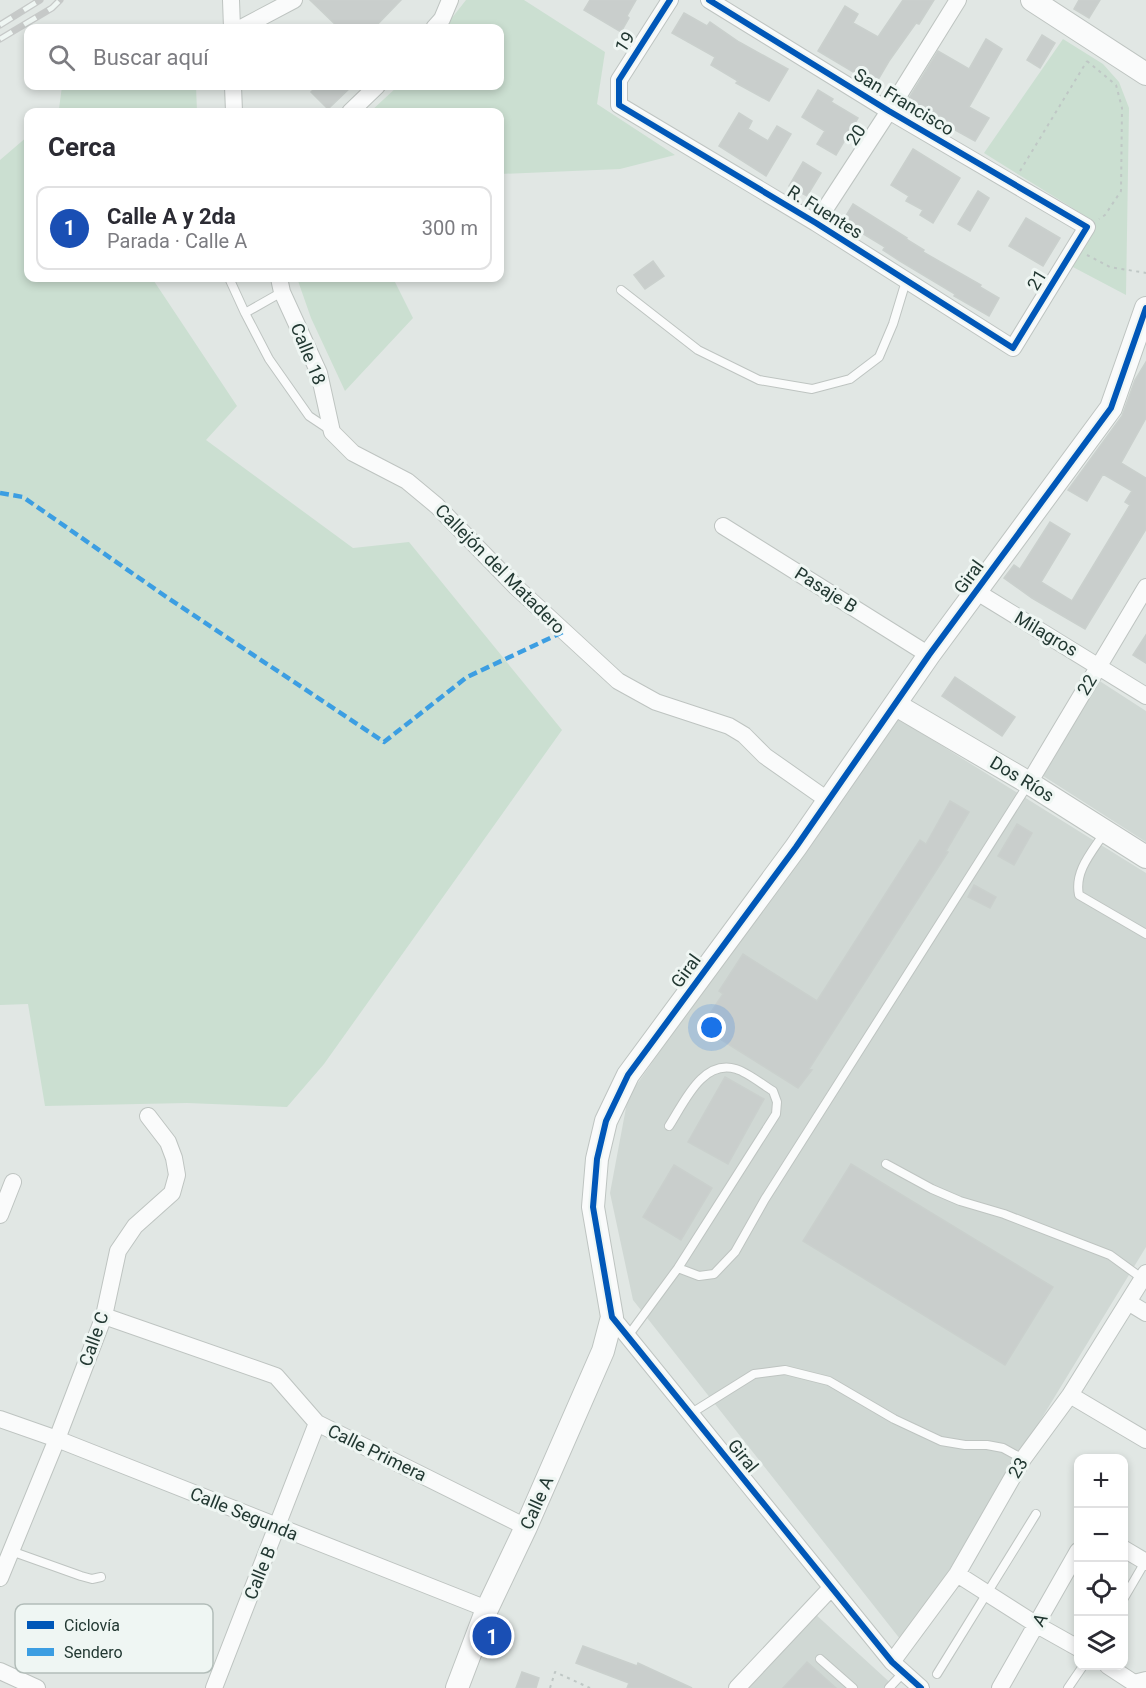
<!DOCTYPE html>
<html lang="es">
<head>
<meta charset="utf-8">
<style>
  :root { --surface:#fff; --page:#f2f2f3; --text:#2b2b33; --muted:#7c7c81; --line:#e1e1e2; --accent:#111827 }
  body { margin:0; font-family:Roboto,sans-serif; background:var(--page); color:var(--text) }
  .controls { position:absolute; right:18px; bottom:18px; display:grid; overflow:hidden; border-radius:12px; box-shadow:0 3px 9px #0003 }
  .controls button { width:54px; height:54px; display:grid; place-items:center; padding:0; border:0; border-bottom:2px solid var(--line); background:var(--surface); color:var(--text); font:30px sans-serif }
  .you { position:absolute; left:712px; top:1028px; width:21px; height:21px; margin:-15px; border:4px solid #fff; border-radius:50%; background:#1a73e8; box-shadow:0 0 0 9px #1a73e833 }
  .badge { display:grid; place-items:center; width:39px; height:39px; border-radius:50%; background:var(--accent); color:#fff; font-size:20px; font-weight:700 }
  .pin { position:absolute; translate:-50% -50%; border:3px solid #fff; box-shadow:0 2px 6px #0006 }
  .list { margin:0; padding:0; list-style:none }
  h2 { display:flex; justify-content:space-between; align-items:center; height:78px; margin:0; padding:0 24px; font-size:26px }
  h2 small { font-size:20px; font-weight:400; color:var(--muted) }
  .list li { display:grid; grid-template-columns:39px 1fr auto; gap:18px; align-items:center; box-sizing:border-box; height:84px; margin:0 12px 12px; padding:0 12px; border:2px solid var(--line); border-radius:12px }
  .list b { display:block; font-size:22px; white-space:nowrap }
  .list p { margin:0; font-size:20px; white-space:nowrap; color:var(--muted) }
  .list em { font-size:20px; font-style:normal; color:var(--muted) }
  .icon { flex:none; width:33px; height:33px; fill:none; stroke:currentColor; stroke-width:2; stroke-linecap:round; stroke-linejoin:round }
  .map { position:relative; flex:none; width:1146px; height:1688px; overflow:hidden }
  .search { position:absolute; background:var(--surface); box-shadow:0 3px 9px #0003; left:24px; top:24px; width:480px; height:66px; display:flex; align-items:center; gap:15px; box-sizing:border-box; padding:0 21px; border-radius:12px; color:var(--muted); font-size:22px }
  .panel { position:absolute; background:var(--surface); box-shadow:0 3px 9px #0003; left:24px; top:108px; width:480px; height:174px; border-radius:12px }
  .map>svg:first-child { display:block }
  .built { fill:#d0d8d4 }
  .green { fill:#cbdfd1 }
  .building { fill:#c9cecc; stroke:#cad0cd; stroke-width:1.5 }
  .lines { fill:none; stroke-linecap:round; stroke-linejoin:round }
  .lane-casing { stroke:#bec4c1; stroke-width:10 }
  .street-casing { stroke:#bec4c1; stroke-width:18 }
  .secondary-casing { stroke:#bec4c1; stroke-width:24 }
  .path { stroke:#bfc7c5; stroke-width:2; stroke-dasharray:3 4.5; stroke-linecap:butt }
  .lane { stroke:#fafbfb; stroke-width:8 }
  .street { stroke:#fafbfb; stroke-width:16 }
  .secondary { stroke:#fafbfb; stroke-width:22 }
  .rail-casing { stroke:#c6c9c8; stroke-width:7 }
  .rail { stroke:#eff6f3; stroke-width:4.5; stroke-dasharray:14; stroke-linecap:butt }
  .quiet { stroke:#3c9ee2; stroke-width:4.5; stroke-dasharray:9 4.5; stroke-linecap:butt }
  .cycleway-casing { stroke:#eff6f3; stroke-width:10 }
  .cycleway { stroke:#0057b8; stroke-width:6 }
  .labels { text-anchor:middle; stroke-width:6; stroke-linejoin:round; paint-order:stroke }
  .street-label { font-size:18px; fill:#223832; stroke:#eff6f3 }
  .key { fill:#eff6f3; stroke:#b2bdb9; stroke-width:1.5 }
  .key-label { font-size:16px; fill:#223832 }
</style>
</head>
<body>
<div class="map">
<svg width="1146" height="1688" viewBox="0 0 1146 1688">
  <rect width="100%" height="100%" fill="#e1e7e4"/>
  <path class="built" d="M1095 678 1146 711V842L1037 772Z
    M894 716 1146 873V1247L904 1644 633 1300 610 1193 628 1097Z
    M813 1612 896 1688H746Z"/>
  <path class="green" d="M466 0H524L605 52 597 104 675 155 620 169 500 174V112H370L398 86H500V28H444Z
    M1063 39 1103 64 1119 82 1129 108 1126 295 1071 266 1095 222 984 153Z
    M62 86H196L197 112H55L59 109Z
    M28 136V278H152L237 406 206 440 353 548 409 542 562 730 324 1064 287 1107 187 1103 45 1106 28 1004 0 1005V160Z
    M297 278H393L413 318 345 391 311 318Z"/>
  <path class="building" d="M310 0H401L374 28H339Z
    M590 0H636L627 16 629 18 621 32 584 10Z
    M903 0H934L919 24 916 23 889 61 875 85 818 51 845 6 858 14 853 23 878 37Z
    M1079 0H1100L1089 18 1074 9Z
    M684 13 707 26 710 22 739 42 788 69 769 101 736 83 738 81 711 65 715 57 672 33Z
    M1042 35 1055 43 1040 68 1027 60Z
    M986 39 1002 49 969 107 989 118 975 141 906 103 938 51 969 69Z
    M317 86H352L328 109 311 92Z
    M818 90 833 99 831 102 858 118 836 155 817 144 825 131 802 117Z
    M739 113 752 121 748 129 768 141 777 126 791 134 766 176 719 146Z
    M913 149 960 178 933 223 920 215 923 210 906 201 909 196 891 185Z
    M803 162 821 173 807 196 789 186Z
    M978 191 989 198 970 231 958 224Z
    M853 204 907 238 906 239 924 250 923 252 981 285 980 287 999 298 989 316 954 296 955 294 900 261 883 250 885 247 857 230 855 233 841 224Z
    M1026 218 1060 238 1043 266 1009 246Z
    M653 261 664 276 645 289 634 275Z
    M1146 362V418L1121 463 1146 478V529L1085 629 1032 598 1004 578 1014 565 1020 569 1050 522 1070 534 1041 582 1072 601 1130 505 1125 502 1132 491 1103 474 1087 501 1068 490 1122 416 1135 380Z
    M1146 635V663L1133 655Z
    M955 677 1015 717 1002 736 942 696Z
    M950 801 969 812 946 851 948 852 809 1069 812 1070 798 1088 701 1027 723 994 719 991 743 954 817 1001 920 840 926 844Z
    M1017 824 1032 833 1014 865 998 856Z
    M974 885 996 897 990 908 968 897Z
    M725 1077 764 1099 728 1164 688 1142Z
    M851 1164 1053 1287 1005 1365 803 1241Z
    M674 1165 712 1188 681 1240 643 1217Z
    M583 1646 637 1666 638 1663 692 1688H627L629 1683 576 1663Z
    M807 1662 836 1688H783Z
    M522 1672 539 1678 536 1688H516Z"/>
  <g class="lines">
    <defs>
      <path id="lane" d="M229 278 245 313 269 359 309 416 330 430
        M621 290 698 350 759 380 812 389 850 379 879 357 893 324 906 281
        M245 313 282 292
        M1105 832C1092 852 1074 871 1079 895L1146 934
        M886 1164 932 1189 960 1201 1004 1214 1110 1255 1143 1279
        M678 1268 699 1276 714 1274 735 1252 765 1199 1029 783
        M628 1336 678 1268 776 1114 777 1102 773 1091C763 1085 747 1072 736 1069 702 1059 684 1103 669 1126
        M690 1414 754 1374 785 1370 829 1381 894 1419 941 1441 965 1445H987L1003 1448 1023 1459
        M11 1551 81 1576 92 1579 101 1577
        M1124 1598 1145 1562
        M820 1659 853 1688
        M937 1674 1036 1514
        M889 1688 903 1673
        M1068 1688 1083 1666"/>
      <path id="street" d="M231 0 232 28
        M670 0 619 80V105L816 223 1013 348 1087 227 889 111 709 0
        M241 28 294 0
        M434 28 442 19 450 0
        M233 86 234 112
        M350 112 377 86
        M816 223 889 111 958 0
        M279 278 282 292 319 373 332 432 353 453 407 481 437 506 516 587 618 681 656 702 729 726 744 735 765 756 829 801
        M723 526 929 655
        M977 592 1146 696
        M1029 783 1146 587
        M0 1215 13 1182
        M1128 1302 1146 1313
        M104 1316 276 1376 317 1423 526 1527
        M612 1317 892 1662 921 1688
        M1070 1395 1146 1440
        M0 1419 57 1439 487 1609
        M1124 1549 1146 1562
        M957 1574 1037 1625 1078 1648
        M0 1578 57 1439 104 1316 118 1251 135 1226 172 1193 177 1175 174 1158 168 1142 148 1116
        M892 1662 957 1574 1023 1459 1070 1395 1146 1273
        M1108 1666 1134 1683 1146 1680
        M0 1671 37 1688
        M214 1688 317 1423
        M737 1688 831 1588
        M1000 1688 1078 1551"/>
      <path id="secondary" d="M1032 0 1146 74
        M896 705 1029 783 1146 857
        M457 1688 487 1609 526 1527 603 1351 612 1317 593 1207 597 1159 606 1121 628 1075 796 847 929 655 1111 408 1146 308"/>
    </defs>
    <use href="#lane" class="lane-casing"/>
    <use href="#street" class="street-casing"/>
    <use href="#secondary" class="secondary-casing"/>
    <path class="path" d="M1087 61 1116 85 1122 108 1121 191 1105 215 1099 219
      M1020 171 1087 61
      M1087 255 1110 267 1146 273
      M550 1688 555 1672 590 1688"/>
    <use href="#lane" class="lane"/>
    <use href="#street" class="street"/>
    <use href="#secondary" class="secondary"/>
    <defs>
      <path id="rail" d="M0 25 40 0
        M0 39 52 8 60 0"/>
    </defs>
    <use href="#rail" class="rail-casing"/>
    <use href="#rail" class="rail"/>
    <path class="quiet" d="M0 493 23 497 165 596 384 742 467 677 563 632"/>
    <defs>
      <path id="cycleway" d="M670 0 619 80V105L816 223 1013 348 1087 227 889 111 709 0
        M921 1688 892 1662 612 1317 593 1207 597 1159 606 1121 628 1075 796 847 929 655 1111 408 1146 308"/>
    </defs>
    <use href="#cycleway" class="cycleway-casing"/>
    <use href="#cycleway" class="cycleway"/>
  </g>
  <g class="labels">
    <g class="street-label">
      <text transform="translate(625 42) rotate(-57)" y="6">19</text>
      <text transform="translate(904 102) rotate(31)" y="6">San Francisco</text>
      <text transform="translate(856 135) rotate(-57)" y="6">20</text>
      <text transform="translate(825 212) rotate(32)" y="6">R. Fuentes</text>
      <text transform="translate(1037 280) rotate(-59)" y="6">21</text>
      <text transform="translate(308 354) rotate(68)" y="6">Calle 18</text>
      <text transform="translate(500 569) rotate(45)" y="6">Callejón del Matadero</text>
      <text transform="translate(969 577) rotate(-54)" y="6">Giral</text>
      <text transform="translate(826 590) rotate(32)" y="6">Pasaje B</text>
      <text transform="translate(1046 634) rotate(31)" y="6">Milagros</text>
      <text transform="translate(1087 685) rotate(-59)" y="6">22</text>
      <text transform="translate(1022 779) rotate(31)" y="6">Dos Ríos</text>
      <text transform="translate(686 971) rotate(-54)" y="6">Giral</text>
      <text transform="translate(94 1339) rotate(-71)" y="6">Calle C</text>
      <text transform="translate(377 1453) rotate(26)" y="6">Calle Primera</text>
      <text transform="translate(743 1456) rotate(51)" y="6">Giral</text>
      <text transform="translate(1018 1468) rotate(-59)" y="6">23</text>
      <text transform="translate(537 1503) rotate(-66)" y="6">Calle A</text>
      <text transform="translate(244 1514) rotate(22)" y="6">Calle Segunda</text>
      <text transform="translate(260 1573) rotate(-68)" y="6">Calle B</text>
      <text transform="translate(1040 1620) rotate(-60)" y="6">A</text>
    </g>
  </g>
  <rect x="15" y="1604" width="198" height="69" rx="9" class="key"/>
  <rect x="27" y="1621" width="27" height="8" fill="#0057b8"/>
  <rect x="27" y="1648" width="27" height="8" fill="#3c9ee2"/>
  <g class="key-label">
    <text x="64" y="1631">Ciclovía</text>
    <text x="64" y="1658">Sendero</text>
  </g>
</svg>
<div class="controls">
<button>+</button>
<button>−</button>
<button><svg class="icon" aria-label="locate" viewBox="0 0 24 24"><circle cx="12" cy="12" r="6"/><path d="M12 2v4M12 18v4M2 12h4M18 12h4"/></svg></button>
<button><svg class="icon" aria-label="layers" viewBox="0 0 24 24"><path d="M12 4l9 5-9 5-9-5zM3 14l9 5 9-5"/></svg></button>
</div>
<div class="you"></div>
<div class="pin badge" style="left:492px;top:1636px;background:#1a4fb4">1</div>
<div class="search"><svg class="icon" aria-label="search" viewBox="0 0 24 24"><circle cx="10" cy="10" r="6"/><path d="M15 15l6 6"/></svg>Buscar aquí</div>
<section class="panel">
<h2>Cerca<small></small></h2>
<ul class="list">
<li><span class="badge" style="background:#1a4fb4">1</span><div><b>Calle A y 2da</b><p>Parada · Calle A</p></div><em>300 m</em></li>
</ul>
</section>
</div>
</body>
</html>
